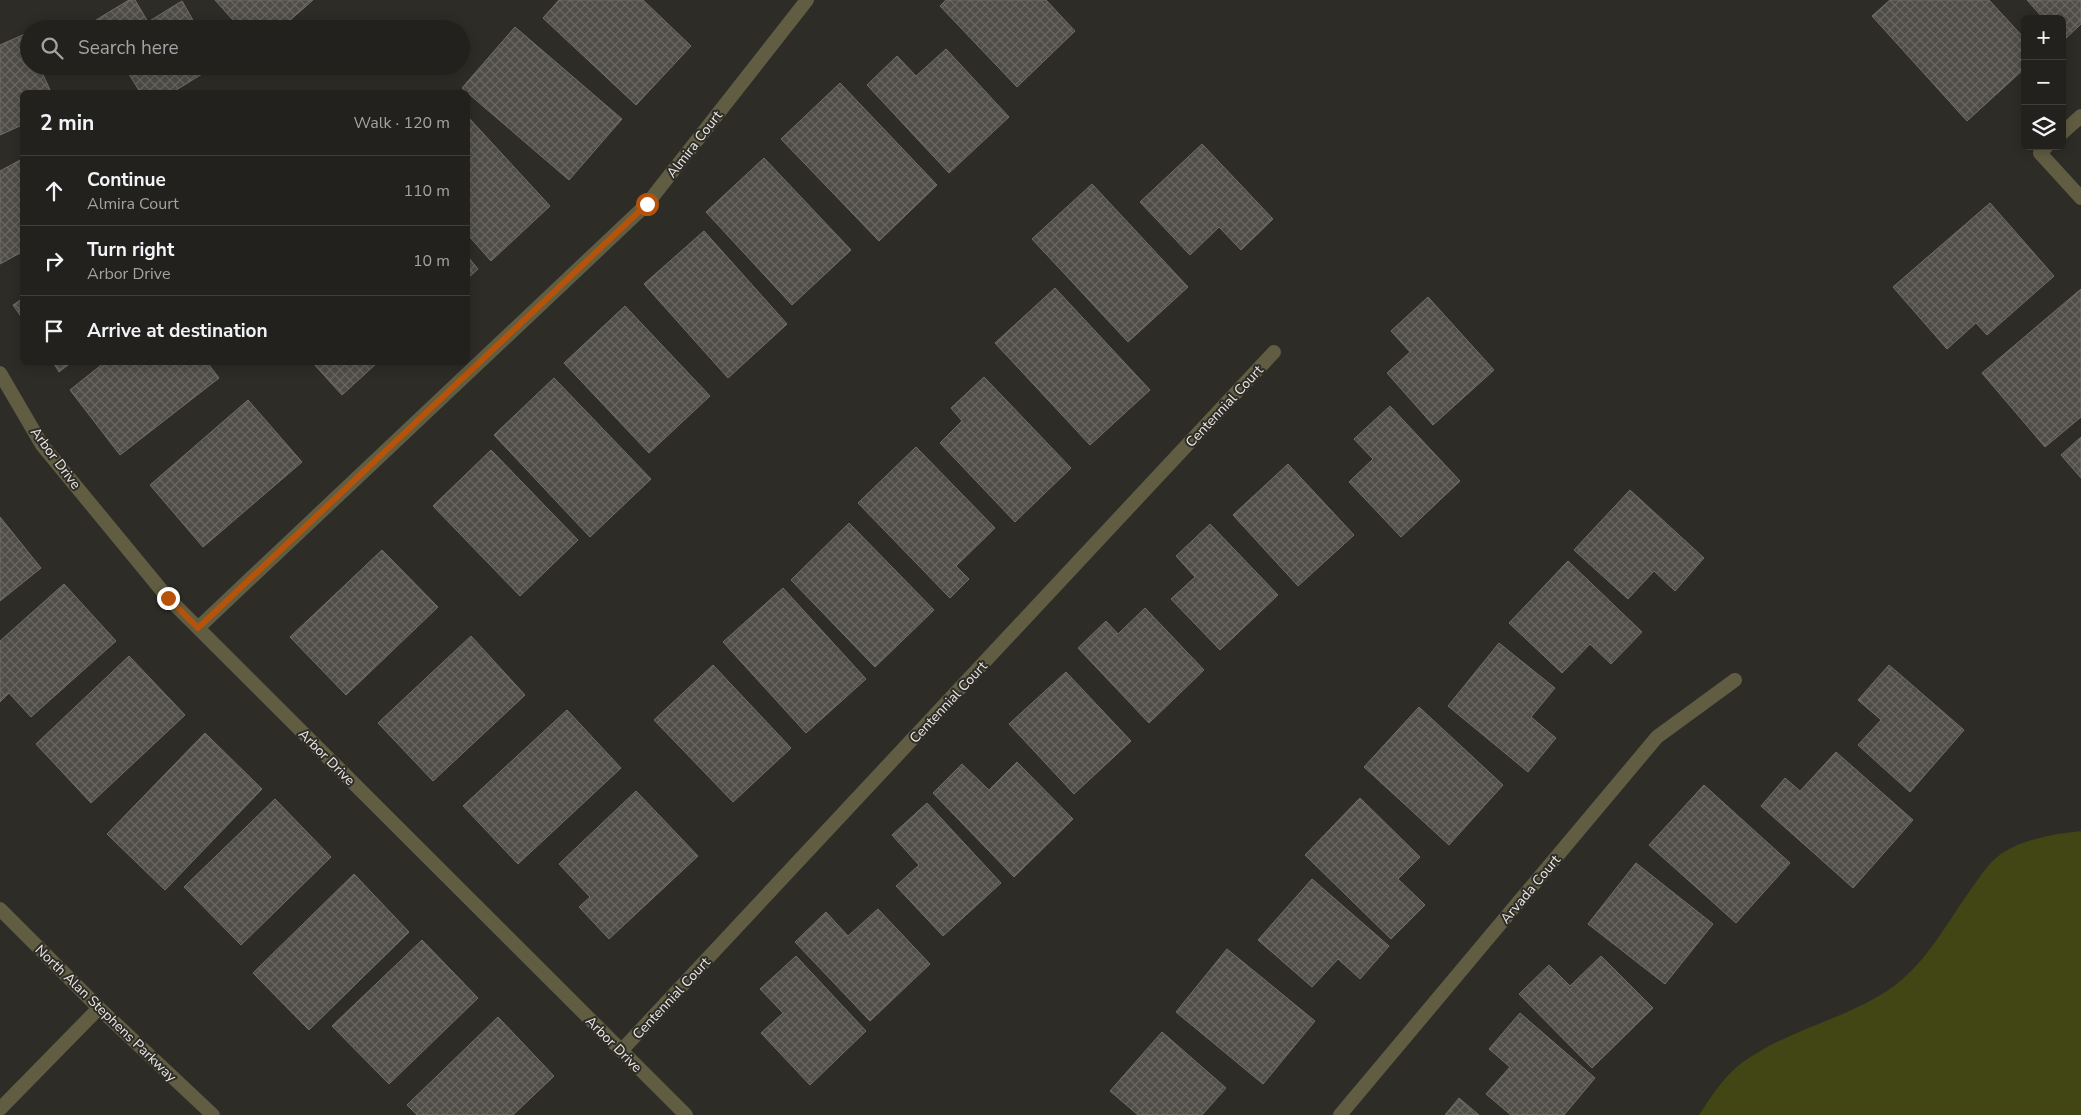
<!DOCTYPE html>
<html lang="en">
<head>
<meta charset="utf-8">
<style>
  :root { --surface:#22211d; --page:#2e2e2a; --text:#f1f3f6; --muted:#a2a3a4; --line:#3f3e3b }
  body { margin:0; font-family:"Nunito Sans",sans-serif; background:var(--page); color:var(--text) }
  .controls { position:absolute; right:15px; top:15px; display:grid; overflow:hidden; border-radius:8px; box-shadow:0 2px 12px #0003 }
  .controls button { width:45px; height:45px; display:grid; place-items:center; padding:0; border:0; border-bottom:1px solid var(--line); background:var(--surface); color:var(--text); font:25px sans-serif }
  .stop { position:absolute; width:15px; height:15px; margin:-11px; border:4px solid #b45309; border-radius:50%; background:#fff }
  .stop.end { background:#b45309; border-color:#fff; box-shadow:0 1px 5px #0008 }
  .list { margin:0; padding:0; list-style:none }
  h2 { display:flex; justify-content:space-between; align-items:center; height:65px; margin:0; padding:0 20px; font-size:21px }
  h2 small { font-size:16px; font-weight:400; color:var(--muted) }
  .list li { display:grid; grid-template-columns:32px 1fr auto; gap:15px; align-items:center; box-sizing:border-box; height:70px; padding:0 20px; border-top:1px solid var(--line) }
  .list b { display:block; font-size:19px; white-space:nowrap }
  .list p { margin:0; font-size:16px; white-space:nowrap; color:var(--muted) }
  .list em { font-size:16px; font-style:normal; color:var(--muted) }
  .icon { flex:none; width:28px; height:28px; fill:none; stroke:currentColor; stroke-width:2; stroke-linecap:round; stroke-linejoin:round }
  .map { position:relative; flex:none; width:2081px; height:1115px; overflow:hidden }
  .search { position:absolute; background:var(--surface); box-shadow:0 2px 12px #0003; left:20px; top:20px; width:450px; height:55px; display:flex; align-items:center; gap:12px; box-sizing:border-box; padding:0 18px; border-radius:28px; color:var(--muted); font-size:19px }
  .panel { position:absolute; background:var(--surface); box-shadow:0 2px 12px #0003; left:20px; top:90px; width:450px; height:275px; border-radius:8px }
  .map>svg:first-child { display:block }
  .green { fill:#414614 }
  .building { fill:url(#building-cross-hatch); stroke:#716e68 }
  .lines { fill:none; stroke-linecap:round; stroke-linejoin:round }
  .minor { stroke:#615d43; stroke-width:14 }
  .tertiary { stroke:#615d43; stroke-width:14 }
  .route { stroke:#b45309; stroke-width:6 }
  .labels { text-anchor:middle; stroke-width:4; stroke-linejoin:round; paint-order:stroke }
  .street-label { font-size:14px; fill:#eae8e5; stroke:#2e2c27 }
</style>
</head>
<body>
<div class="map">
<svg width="2081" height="1115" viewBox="0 0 2081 1115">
  <defs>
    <pattern id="building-cross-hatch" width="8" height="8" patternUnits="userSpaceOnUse" patternTransform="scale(1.25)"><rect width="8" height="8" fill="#504d48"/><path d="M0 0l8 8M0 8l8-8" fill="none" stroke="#696762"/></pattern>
  </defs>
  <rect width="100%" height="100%" fill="#2e2c27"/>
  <path class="green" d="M2081 831V1115H1699C1711 1097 1722 1079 1739 1065 1786 1029 1847 1020 1894 986 1929 960 1949 919 1974 885 1982 873 1992 859 2004 852 2027 838 2055 834 2081 831Z"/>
  <path class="building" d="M129 0H135L148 22 182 1 198 29H101L96 20Z
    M215 0H313L280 29H241Z
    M559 0H643L691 46 636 105 543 18Z
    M946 0H1046L1075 31 1017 87 940 6Z
    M1890 0H1989L2025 39V68L1967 121 1872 16Z
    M2027 0H2081V24L2064 40 2062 19H2044Z
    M515 27 622 119 569 180 462 88Z
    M25 34 29 43V66H39L51 92H22V125L0 135V45Z
    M946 49 1009 117 949 173 867 85 897 56 916 76Z
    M124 66H215L173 92H140Z
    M840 83 937 185 879 241 781 139Z
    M468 117 550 206 491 261 468 235Z
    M1202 144 1273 219 1241 250 1219 227 1190 255 1140 202Z
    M764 158 851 250 792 305 706 212Z
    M22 159V252L0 264V171Z
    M1092 184 1188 287 1128 342 1032 239Z
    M1990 203 2054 276 1987 335 1976 323 1947 349 1893 287Z
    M704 231 787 324 728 378 644 284Z
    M468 257 478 269 468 278Z
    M1055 288 1150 390 1090 445 995 343Z
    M2081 289V417L2045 447 1982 373Z
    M1428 297 1494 370 1433 425 1387 373 1410 352 1391 331Z
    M22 299V318L13 305Z
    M625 306 710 396 649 453 564 363Z
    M53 362H72L59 372Z
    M105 362H207L219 378 120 455 70 390Z
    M312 362H378L342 395Z
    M984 377 1071 468 1015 522 940 443 962 421 951 408Z
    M554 378 651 479 590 537 494 435Z
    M248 400 302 462 203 547 150 485Z
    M1390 406 1460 481 1401 537 1349 482 1373 459 1354 439Z
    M2081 437V478L2061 455Z
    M916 447 995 528 956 566 969 579 950 598 858 503Z
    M491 450 578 540 520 596 433 506Z
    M1288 464 1354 535 1298 586 1233 515Z
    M1630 490 1704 558 1675 591 1654 571 1628 599 1574 550Z
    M0 517 41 568 0 601Z
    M849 523 934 610 875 667 791 580Z
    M1210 524 1278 595 1220 650 1171 599 1195 577 1176 556Z
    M382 550 438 607 346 695 290 637Z
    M1568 561 1642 632 1611 664 1590 644 1562 673 1509 623Z
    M64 584 116 641 31 717 9 693 0 702V641Z
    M783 588 866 679 806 733 723 642Z
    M1145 608 1204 670 1149 723 1078 648 1106 621 1118 634Z
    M471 636 525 695 433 781 378 723Z
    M1499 643 1555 688 1531 717 1556 738 1528 772 1448 706Z
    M129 656 185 715 91 803 36 744Z
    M713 665 791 748 733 802 654 720Z
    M1889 665 1964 730 1910 792 1858 745 1881 720 1858 700Z
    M1066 672 1131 741 1074 794 1009 724Z
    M1419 707 1503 785 1449 845 1364 767Z
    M567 710 621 768 518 864 463 806Z
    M205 733 262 789 165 890 107 834Z
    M1836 752 1913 820 1853 888 1761 806 1785 778 1800 791Z
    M1017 762 1073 819 1014 877 933 793 962 764 989 790Z
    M1704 785 1790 863 1736 923 1649 845Z
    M636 791 698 856 609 939 579 907 590 897 559 864Z
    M1360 798 1420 857 1398 879 1425 905 1391 939 1305 855Z
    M275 799 331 857 241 945 184 887Z
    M927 803 1001 883 943 936 896 886 919 865 892 835Z
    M1636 863 1713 924 1665 984 1588 924Z
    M354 874 409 932 309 1030 253 973Z
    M1312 879 1389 946 1360 979 1338 959 1312 987 1258 940Z
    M878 909 930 964 870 1021 795 942 826 912 848 936Z
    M422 940 478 998 389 1084 332 1026Z
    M1227 949 1315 1021 1263 1084 1176 1012Z
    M796 956 866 1031 810 1085 761 1033 783 1013 760 989Z
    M1601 956 1653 1008 1592 1068 1519 994 1549 965 1570 986Z
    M1520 1013 1595 1078 1564 1115H1511L1486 1094 1510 1067 1489 1049Z
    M498 1017 554 1076 513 1115H417L407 1105Z
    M1162 1032 1226 1088 1202 1115H1138L1110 1091Z
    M1459 1098 1479 1115H1445Z"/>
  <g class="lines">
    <path class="minor" d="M2062 133 2081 116
      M2047 146 2040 153 2081 198
      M0 373 42 445 168 598 686 1115
      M198 628 647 204 807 0
      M621 1051 1274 352
      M0 1109 99 1008
      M1340 1115 1657 737 1735 680"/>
    <path class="tertiary" d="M0 909 99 1008 213 1115"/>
  </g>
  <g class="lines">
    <path class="route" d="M168 598 198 628 647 204"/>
  </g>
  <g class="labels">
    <g class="street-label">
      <text transform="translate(694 144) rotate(-52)" y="5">Almira Court</text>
      <text transform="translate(1224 406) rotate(-47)" y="5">Centennial Court</text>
      <text transform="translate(56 458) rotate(53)" y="5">Arbor Drive</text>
      <text transform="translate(948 702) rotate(-47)" y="5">Centennial Court</text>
      <text transform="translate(327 757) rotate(45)" y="5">Arbor Drive</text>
      <text transform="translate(1530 889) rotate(-50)" y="5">Arvada Court</text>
      <text transform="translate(671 998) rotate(-47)" y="5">Centennial Court</text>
      <text transform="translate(106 1013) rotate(44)" y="5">North Alan Stephens Parkway</text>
      <text transform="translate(614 1044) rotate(45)" y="5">Arbor Drive</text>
    </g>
  </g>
</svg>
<div class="controls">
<button>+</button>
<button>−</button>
<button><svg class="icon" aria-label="layers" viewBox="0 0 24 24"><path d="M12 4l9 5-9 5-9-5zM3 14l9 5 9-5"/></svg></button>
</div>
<div class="stop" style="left:647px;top:204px"></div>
<div class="stop end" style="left:168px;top:598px"></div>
<div class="search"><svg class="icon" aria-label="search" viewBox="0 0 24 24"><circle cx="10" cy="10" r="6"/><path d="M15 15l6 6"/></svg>Search here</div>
<section class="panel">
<h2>2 min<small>Walk · 120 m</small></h2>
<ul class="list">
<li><svg class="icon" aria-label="ahead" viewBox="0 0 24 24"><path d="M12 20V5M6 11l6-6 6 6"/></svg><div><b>Continue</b><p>Almira Court</p></div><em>110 m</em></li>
<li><svg class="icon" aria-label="right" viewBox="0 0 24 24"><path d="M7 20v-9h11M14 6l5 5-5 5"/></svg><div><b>Turn right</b><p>Arbor Drive</p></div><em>10 m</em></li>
<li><svg class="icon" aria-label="arrive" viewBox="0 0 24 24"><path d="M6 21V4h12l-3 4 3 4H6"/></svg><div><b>Arrive at destination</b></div></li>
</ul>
</section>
</div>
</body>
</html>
